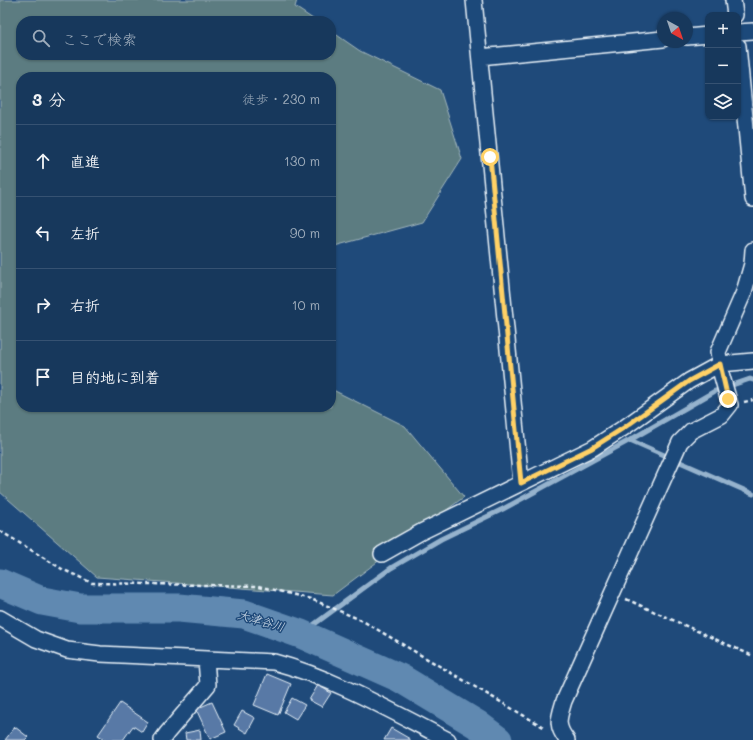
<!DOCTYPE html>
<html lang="ja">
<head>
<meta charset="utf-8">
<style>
  :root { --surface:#17385c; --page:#244365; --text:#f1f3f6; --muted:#9eacbb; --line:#365272 }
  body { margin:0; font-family:Mali,"Klee One",sans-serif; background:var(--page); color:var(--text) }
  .controls { position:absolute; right:12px; top:12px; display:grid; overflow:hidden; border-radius:8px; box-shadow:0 1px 3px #0004 }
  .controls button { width:36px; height:36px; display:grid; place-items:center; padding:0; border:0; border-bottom:1px solid var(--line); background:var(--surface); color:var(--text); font:20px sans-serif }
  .compass { position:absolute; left:657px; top:12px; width:36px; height:36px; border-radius:50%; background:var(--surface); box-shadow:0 1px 3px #0004; rotate:140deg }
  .stop { position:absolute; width:12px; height:12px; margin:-9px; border:3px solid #ffd166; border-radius:50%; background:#fff }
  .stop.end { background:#ffd166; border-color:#fff; box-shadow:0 1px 4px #0008 }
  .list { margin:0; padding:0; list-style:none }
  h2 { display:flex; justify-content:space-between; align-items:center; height:52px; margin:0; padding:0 16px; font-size:17px }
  h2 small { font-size:13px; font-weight:400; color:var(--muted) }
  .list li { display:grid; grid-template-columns:26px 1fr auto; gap:12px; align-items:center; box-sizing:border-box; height:72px; padding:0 16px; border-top:1px solid var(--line) }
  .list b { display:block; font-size:15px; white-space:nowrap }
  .list em { font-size:13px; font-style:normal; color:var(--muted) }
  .icon { flex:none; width:22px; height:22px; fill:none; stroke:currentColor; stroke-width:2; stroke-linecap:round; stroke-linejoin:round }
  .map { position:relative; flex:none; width:753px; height:740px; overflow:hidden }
  .search { position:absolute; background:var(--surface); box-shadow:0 1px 3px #0004; left:16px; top:16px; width:320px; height:44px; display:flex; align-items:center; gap:10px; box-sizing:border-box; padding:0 14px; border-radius:16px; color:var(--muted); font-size:15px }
  .panel { position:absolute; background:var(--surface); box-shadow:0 1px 3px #0004; left:16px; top:72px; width:320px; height:340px; border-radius:16px }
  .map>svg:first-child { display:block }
  .green { fill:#5c7c81; stroke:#a2b6bc }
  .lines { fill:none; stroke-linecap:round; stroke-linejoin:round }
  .stream { stroke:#96b3cd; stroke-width:5 }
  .river { stroke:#6089b1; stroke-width:29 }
  .building { fill:#5879a6; stroke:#e8f1f8 }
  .minor-casing { stroke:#e8f1f8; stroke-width:18 }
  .path { stroke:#e8f1f8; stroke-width:2.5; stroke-dasharray:4 3; stroke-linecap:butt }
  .minor { stroke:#1f4a7a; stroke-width:15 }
  .route { stroke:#ffd166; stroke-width:5 }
  .labels { text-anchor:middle; stroke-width:3; stroke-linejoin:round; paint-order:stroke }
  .water-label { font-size:12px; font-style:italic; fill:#d4e1ed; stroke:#1f4a7a }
</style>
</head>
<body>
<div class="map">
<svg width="753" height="740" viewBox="0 0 753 740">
  <rect width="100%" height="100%" fill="#1f4a7a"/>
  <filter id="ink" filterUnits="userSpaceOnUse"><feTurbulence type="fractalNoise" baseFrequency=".025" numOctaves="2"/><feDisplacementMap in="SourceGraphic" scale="8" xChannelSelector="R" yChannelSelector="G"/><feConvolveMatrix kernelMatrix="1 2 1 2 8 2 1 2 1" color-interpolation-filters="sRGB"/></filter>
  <g filter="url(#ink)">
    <path class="green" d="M0 0H297L295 7 316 21H21V55H331V31L360 51 440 90 462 159 422 222 331 247V77H21V407H331V389L405 426 464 497 333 595 97 577 0 492Z"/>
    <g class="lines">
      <path class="stream" d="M630 440 753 494
        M301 634 391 568 441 539 503 509 630 440 715 391 750 379 753 380"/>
      <path class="river" d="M0 583 42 601 80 608H179L244 614 301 634 400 678 478 725 498 740"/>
    </g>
    <path class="building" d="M267 674 291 684 278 715 254 705Z
      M318 685 331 693 322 707 309 700Z
      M292 698 305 705 296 719 284 712Z
      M212 702 226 732 210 739 196 709Z
      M120 703 148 722 142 732 133 726 123 740H106L98 735Z
      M242 711 255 718 247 733 234 725Z
      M15 727 28 737 25 740H5Z
      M391 728 410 739V740H384Z
      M200 730 201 740H186L185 733Z"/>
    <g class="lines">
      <defs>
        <path id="minor" d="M474 0 521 483
          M733 0 735 15
          M738 32 753 31
          M687 37 708 35
          M738 46 753 199
          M480 57 663 39
          M382 554 421 532 593 448 625 427 689 381 720 364 753 361
          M0 618 36 639 67 650 100 654 274 662C334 678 393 712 448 740
          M162 740 167 733 208 685 206 659
          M567 740C555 725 559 718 564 701L680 442 691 431 722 415 730 405 721 373 718 352 744 292 752 264 753 250"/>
      </defs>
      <use href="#minor" class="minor-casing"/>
      <path class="path" d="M744 402 753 400
        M0 531 62 569 92 583 259 586 311 599 361 620 545 728
        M626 599 753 656"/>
      <use href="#minor" class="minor"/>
    </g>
  </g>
  <g class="lines" filter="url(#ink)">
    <path class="route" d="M490 157 521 483 592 448 625 427 689 381 720 364 728 399"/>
  </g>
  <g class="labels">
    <g class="water-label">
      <text transform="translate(261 621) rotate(16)" y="4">大津谷川</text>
    </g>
  </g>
</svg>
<div class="controls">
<button>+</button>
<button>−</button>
<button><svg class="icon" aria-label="layers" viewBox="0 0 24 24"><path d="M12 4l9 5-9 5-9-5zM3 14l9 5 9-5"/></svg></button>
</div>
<svg class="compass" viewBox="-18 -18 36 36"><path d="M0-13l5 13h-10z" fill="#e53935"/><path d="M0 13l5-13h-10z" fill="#9eacbb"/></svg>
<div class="stop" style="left:490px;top:157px"></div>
<div class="stop end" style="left:728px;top:399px"></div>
<div class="search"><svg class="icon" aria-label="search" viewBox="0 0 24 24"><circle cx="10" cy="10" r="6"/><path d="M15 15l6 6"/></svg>ここで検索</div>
<section class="panel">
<h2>3 分<small>徒歩 · 230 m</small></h2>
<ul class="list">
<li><svg class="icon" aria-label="ahead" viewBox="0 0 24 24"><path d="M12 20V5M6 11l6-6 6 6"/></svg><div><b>直進</b></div><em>130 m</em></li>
<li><svg class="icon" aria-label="left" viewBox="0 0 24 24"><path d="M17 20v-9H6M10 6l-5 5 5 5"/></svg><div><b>左折</b></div><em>90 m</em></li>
<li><svg class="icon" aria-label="right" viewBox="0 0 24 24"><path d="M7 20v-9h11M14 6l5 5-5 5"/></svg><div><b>右折</b></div><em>10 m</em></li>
<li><svg class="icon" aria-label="arrive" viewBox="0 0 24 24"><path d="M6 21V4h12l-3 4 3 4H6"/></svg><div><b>目的地に到着</b></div></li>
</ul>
</section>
</div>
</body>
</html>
